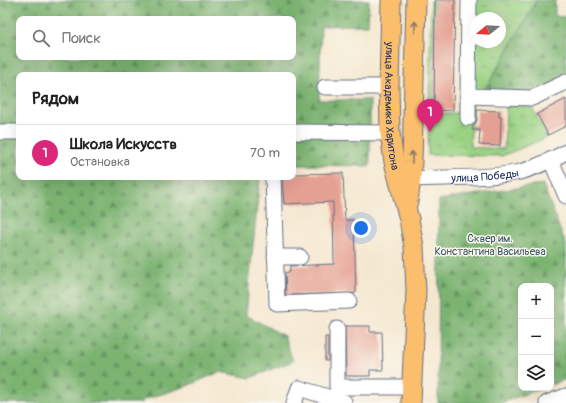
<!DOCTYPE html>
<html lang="ru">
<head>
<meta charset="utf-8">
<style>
  :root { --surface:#fff; --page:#f2f2f2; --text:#222; --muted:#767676; --line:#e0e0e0; --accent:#db2777 }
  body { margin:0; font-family:Pangolin,sans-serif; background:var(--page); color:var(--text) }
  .controls { position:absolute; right:12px; bottom:12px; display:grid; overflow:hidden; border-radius:8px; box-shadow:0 4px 16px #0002 }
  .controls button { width:36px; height:36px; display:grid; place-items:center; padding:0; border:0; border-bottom:1px solid var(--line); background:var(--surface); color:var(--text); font:20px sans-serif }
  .compass { position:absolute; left:470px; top:12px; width:36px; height:36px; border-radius:50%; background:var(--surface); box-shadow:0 4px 16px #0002; rotate:252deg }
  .you { position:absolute; left:361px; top:228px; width:14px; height:14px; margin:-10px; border:3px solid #fff; border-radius:50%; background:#1a73e8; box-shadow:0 0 0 6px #1a73e833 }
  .badge { display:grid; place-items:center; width:26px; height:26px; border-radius:50%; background:var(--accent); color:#fff; font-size:13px; font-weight:700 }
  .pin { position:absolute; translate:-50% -33px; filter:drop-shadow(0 1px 2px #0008) }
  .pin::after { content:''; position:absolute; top:21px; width:14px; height:12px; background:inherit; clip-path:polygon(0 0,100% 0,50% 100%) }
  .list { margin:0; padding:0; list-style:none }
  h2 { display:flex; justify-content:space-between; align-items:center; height:52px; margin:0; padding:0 16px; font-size:17px }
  h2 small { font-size:13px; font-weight:400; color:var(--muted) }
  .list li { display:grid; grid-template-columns:26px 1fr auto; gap:12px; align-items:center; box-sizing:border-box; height:56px; padding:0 16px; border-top:1px solid var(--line) }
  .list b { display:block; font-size:15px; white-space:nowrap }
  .list p { margin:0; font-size:13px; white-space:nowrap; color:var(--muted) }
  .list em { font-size:13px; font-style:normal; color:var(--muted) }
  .icon { flex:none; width:22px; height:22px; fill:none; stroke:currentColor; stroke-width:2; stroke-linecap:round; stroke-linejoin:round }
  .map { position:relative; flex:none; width:566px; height:403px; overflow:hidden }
  .search { position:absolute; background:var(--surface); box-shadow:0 4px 16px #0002; left:16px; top:16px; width:280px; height:44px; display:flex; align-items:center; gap:10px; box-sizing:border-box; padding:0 14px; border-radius:8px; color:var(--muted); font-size:15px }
  .panel { position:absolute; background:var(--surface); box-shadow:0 4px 16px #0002; left:16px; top:72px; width:280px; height:108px; border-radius:8px }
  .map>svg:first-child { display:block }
  .grass { fill:url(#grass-tufts); stroke:#5a8070; fill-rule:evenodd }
  .forest { fill:url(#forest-firs); stroke:#4b7168; fill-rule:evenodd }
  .building { fill:#e4a092 }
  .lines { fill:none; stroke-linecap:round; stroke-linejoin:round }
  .minor-casing { stroke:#676f86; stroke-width:17 }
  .major-casing { stroke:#676f86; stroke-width:21 }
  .minor { stroke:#fff; stroke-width:15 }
  .major { stroke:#fabe6d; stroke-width:19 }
  .oneway { stroke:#8a7666 }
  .labels { text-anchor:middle; stroke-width:3; stroke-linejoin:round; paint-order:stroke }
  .street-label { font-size:11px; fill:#1b2f5e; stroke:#fbf7ec }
  .park-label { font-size:11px; fill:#3b5867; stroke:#fbf7ec }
</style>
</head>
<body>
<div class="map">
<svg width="566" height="403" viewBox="0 0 566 403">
  <defs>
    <pattern id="grass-tufts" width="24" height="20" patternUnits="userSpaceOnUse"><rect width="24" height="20" fill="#9ad183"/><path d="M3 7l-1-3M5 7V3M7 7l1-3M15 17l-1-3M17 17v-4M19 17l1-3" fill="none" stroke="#7daa6e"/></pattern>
    <pattern id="forest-firs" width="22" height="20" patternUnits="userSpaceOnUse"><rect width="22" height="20" fill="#7bb371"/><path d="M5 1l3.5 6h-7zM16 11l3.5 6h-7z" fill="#649260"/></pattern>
  </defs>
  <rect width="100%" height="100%" fill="#fbf7ec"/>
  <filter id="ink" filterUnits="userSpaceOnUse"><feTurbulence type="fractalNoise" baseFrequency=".025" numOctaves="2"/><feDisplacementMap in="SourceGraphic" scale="8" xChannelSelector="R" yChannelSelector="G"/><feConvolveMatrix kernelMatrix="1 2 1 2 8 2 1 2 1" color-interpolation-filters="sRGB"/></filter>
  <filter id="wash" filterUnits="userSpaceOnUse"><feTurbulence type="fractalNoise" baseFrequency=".012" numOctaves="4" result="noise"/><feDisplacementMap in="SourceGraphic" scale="16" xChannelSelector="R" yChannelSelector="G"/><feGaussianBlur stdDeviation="0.9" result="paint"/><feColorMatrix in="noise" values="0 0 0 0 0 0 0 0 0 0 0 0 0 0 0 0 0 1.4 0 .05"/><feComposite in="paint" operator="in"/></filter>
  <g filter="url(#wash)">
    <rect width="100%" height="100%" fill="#f4e7cf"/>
    <path class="grass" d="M431 0H434L433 113H458L459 99 473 100 470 147 504 149 506 106H531L548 137 502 156 428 155Z
      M472 0H537L483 93 471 92ZM476 18H500V42H476Z"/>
    <path class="forest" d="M0 0H369L368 25 321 26 319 100H370V166L293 165V75H19V177H260L246 315 284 336 293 361 250 378 220 372 187 386 143 400 142 403H0ZM19 19H293V57H19Z
      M537 0H555V16L566 17V78L532 95 483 93Z
      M543 184 566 245V379L551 385V286H521V388H543L500 403H438L439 200Z"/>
    <g id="blocks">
      <path class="building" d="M435 0H455L453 110 434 111Z
        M566 99V126L548 135 537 114Z
        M477 110 499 111V117H501L500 146 479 145 480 130H472L473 126 476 123 477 118Z
        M343 173 345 220H354L356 293 286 295 285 273 290 272V266L334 264 333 202 284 204 282 177H293V174Z
        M345 326H370V332H382L383 370H370V376H346Z
        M325 337H328V361H325Z"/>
    </g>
  </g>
  <g filter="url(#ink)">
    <use href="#blocks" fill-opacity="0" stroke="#676f86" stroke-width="1"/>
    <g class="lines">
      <defs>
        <g id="minor">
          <path d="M469 0 468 96 532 98 566 82"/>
          <path d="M325 87H389"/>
          <path d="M468 118V96"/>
          <path d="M0 132H19"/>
          <path d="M293 132 390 133"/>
          <path d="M551 160 566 196"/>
          <path d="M273 177 277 304 349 301"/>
          <path id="s1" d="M411 179C446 177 481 179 515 173 532 170 551 160 566 152"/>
          <path d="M275 257H300"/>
          <path d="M337 329V387H411"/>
          <path d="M294 403 299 388 344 402V403"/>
          <path d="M547 403 566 396"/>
        </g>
        <g id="major">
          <path id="s2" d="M391 0 389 87 390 133 394 162 409 219 414 247 416 290 411 403"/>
          <path d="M408 202 411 179 412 162 416 0"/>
        </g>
      </defs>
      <use href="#minor" class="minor-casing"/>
      <use href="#major" class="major-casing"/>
      <use href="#minor" class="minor"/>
      <use href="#major" class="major"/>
    </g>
    <defs><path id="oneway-shaft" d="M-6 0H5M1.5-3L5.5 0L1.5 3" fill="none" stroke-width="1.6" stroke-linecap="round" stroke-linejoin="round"/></defs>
    <g class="oneway">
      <use href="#oneway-shaft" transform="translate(415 27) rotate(-89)"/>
      <use href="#oneway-shaft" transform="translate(412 157) rotate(-89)"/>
    </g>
  </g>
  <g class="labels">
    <g class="street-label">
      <text dy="4" stroke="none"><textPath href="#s2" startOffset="106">улица Академика Харитона</textPath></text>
      <text dy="4" stroke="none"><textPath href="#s1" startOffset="74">улица Победы</textPath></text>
    </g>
    <g class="park-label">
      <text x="490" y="242">Сквер им.<tspan x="490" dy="13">Константина Васильева</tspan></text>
    </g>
  </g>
</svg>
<div class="controls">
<button>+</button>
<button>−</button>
<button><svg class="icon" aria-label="layers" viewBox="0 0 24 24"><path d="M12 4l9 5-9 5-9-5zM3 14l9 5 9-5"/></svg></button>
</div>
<svg class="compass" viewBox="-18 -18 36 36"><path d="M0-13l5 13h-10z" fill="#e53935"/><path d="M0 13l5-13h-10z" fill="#767676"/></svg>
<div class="you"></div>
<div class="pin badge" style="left:430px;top:132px">1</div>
<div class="search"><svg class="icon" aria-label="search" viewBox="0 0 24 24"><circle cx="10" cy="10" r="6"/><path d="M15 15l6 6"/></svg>Поиск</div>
<section class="panel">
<h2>Рядом<small></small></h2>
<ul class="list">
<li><span class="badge">1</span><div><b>Школа Искусств</b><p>Остановка</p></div><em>70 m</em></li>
</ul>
</section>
</div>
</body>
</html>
